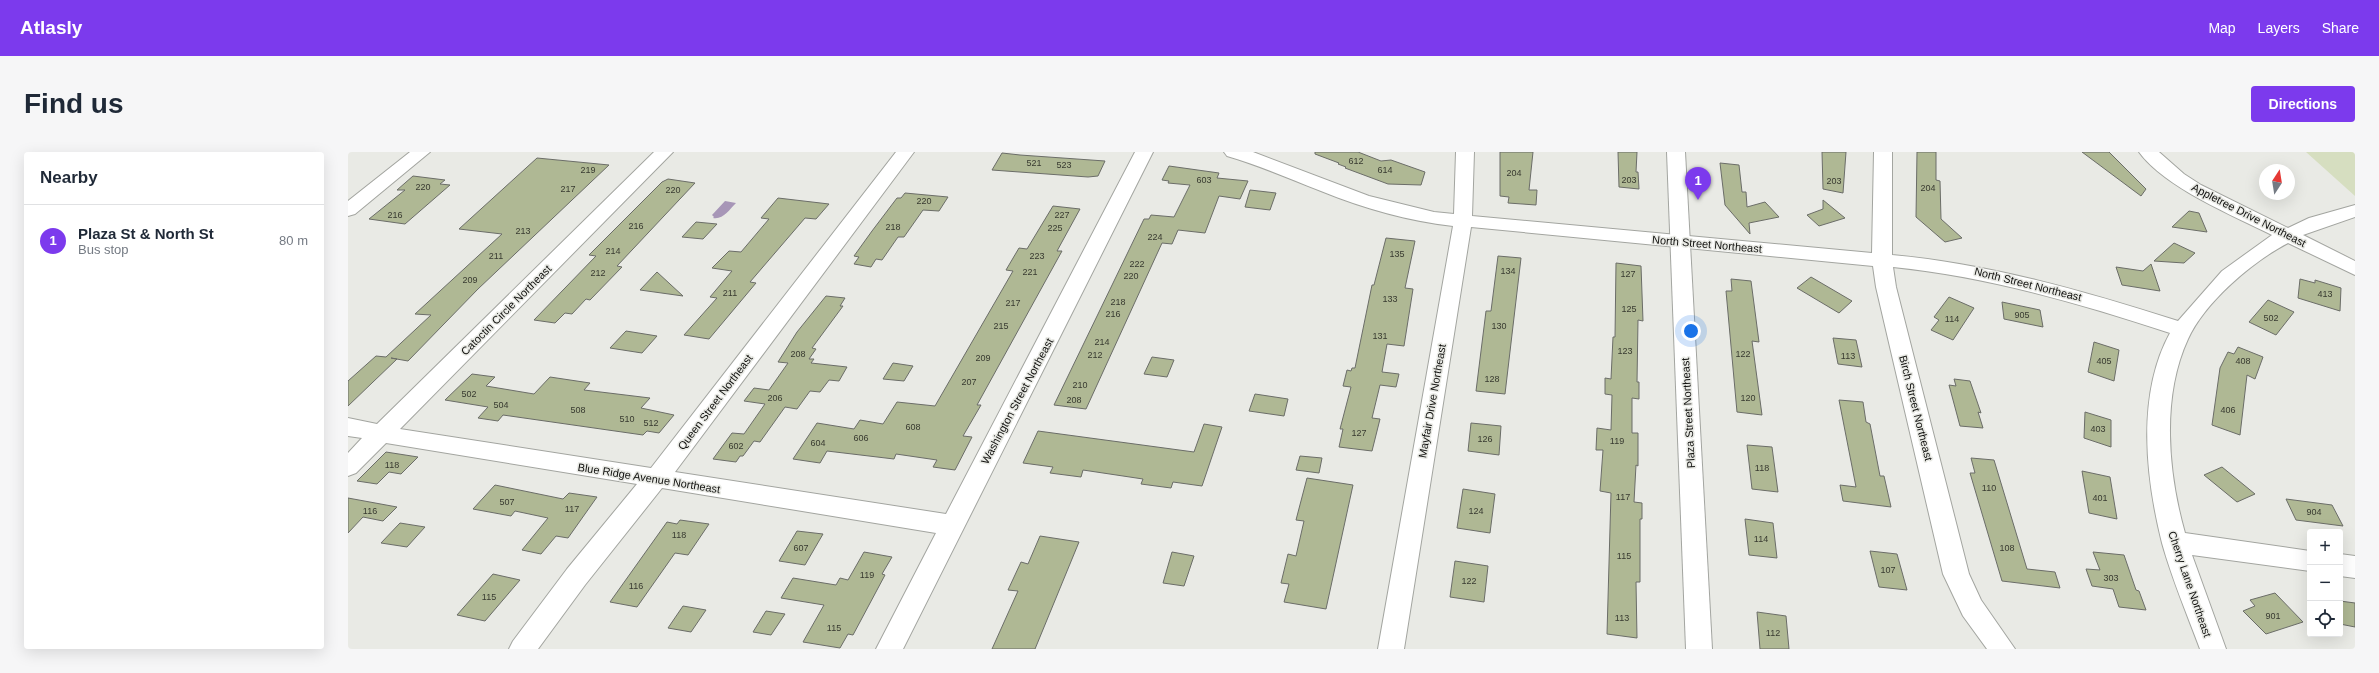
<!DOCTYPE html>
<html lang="en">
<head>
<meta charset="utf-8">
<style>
  :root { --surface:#fff; --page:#f6f6f7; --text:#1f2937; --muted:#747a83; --line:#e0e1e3; --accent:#7c3aed }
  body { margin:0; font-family:Helvetica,sans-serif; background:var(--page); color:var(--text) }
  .controls { position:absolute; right:12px; bottom:12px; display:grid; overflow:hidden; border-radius:4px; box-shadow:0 4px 16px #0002 }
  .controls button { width:36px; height:36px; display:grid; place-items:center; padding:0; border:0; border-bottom:1px solid var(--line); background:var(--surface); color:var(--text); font:20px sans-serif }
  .compass { position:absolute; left:1911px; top:12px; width:36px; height:36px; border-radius:50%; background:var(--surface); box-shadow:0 4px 16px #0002; rotate:12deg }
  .you { position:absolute; left:1343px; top:179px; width:14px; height:14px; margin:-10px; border:3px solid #fff; border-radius:50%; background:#1a73e8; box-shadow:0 0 0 6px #1a73e833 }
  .badge { display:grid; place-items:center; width:26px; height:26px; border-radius:50%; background:var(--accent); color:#fff; font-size:13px; font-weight:700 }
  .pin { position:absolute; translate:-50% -33px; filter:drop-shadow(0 1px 2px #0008) }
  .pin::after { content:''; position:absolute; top:21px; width:14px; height:12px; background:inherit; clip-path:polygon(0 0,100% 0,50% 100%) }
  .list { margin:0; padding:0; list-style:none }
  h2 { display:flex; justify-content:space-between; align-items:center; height:52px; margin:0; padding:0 16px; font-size:17px }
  h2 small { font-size:13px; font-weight:400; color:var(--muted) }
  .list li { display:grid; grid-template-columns:26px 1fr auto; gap:12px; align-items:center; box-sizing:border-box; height:72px; padding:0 16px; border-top:1px solid var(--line) }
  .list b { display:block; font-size:15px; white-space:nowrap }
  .list p { margin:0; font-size:13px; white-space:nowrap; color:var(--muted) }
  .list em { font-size:13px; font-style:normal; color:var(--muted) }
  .icon { flex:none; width:22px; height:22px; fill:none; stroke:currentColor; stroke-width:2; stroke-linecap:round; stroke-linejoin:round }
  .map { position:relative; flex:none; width:2007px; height:497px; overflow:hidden; border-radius:4px }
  header { display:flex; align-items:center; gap:24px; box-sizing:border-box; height:56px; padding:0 20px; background:var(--accent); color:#fff }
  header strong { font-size:19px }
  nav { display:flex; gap:22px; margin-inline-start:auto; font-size:14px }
  .intro { display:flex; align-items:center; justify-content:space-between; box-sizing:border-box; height:96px; padding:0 24px }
  h1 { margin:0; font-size:28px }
  .button { padding:10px 18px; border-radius:4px; background:var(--accent); color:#fff; font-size:14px; font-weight:700 }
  main { display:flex; gap:24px; padding:0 24px }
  aside { flex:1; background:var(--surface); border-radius:4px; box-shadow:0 4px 16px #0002 }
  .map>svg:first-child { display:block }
  .green { fill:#d6dec0 }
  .water { fill:#a796b7 }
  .building { fill:#afb894; stroke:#6b6d68 }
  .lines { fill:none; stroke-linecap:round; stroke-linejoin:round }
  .minor-casing { stroke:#a3a5a0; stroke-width:2 }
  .major-casing { stroke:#a3a5a0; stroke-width:2 }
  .minor { fill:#fff; fill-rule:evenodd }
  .major { fill:#fff; fill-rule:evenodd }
  .labels { text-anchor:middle; stroke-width:3; stroke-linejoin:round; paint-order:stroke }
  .number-label { font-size:9px; fill:#383a30 }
  .street-label { font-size:11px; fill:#10100e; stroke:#e9eae5 }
</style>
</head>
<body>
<header>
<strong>Atlasly</strong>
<nav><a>Map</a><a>Layers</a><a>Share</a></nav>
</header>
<div class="intro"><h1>Find us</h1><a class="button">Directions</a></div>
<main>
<aside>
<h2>Nearby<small></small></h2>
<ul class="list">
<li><span class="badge">1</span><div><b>Plaza St &amp; North St</b><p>Bus stop</p></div><em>80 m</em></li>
</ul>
</aside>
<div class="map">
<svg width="2007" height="497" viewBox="0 0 2007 497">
  <rect width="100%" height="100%" fill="#e9eae5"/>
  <path class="green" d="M1958 0H2007V44Z"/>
  <path class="water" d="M377 49 388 51C381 58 375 68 365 66L366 65 364 63Z"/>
  <path class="building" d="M967 0H1010L1033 9 1043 8 1077 20 1073 33 1040 32 997 16 998 15 990 12 991 11 967 2Z
    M1152 0H1185L1181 38H1189L1188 53 1160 51 1161 45 1152 44Z
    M1270 0H1289L1288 20H1290L1291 37 1271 35Z
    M1474 0H1498L1495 41 1475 37Z
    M1569 0H1588V28L1592 29 1593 67 1614 86 1597 90 1568 65Z
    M1734 0H1761L1798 37 1793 44Z
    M654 1 672 3 757 9 750 24 740 25 644 18Z
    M189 6 261 13 130 137 60 209 43 206 49 207 0 254V229L28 204 38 205 83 163 67 162 154 82 111 77Z
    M1372 11 1391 13 1394 40H1398L1399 55 1417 50 1431 65 1401 71 1402 82 1377 53Z
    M821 14 871 21 869 26 900 29 892 47 871 44 857 81 830 78 824 92 814 91 738 257 706 253 796 67H801L803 63 826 65 842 33 820 31 821 29 814 28Z
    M65 24 97 28 92 32 102 33 57 72 21 67 57 38H49Z
    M320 27 347 31 269 114 274 115 242 148 238 147 224 162 217 161 207 171 186 168 248 104 241 103 314 30Z
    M902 38 928 41 922 58 897 55Z
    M557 41 600 45 591 59 575 58 556 85H550L534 108 528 107 523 115 506 112 511 105 506 104 524 79 549 46H553Z
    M430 46 481 52 468 67 457 66 402 130 408 131 361 187 336 183 369 146 362 145 384 119 364 116 381 99 393 100 421 67 413 66Z
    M1475 48 1497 66 1471 74 1459 63 1475 57Z
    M705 54 732 57 709 99H714L629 253H633L615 284 624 285 607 318 585 315 589 308 548 302 546 307 479 299 472 311 445 307 469 271 506 277 512 268 535 272 549 250 587 254 665 119 658 118 671 96 679 97Z
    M1841 59 1851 61 1859 80 1824 75Z
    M348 70 369 72 355 87 334 85Z
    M1038 86 1067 89 1057 136 1065 137 1056 194 1039 192 1034 220 1051 222 1048 235 1032 233 1024 266 1032 267 1024 299 991 295 995 277H992L1003 235 995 234 999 218 1003 219 1004 216H1007L1024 133H1026Z
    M1826 91 1847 101 1836 111 1806 109Z
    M1150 104 1173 106 1157 242 1128 239 1138 159H1143Z
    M1268 111 1293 114 1295 169 1290 168 1289 230H1291V247L1284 246V281H1290V314L1288 313 1286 350 1294 351V367H1292V430H1288L1289 486 1259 482 1263 341 1252 339 1255 298H1248L1249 276 1263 278 1264 243 1257 242V226L1263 227 1265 185H1267Z
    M1803 112 1812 139 1774 133 1768 115 1795 119Z
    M309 120 335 144 292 138Z
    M1463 125 1504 149 1491 161 1449 136Z
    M1383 127 1403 129 1411 190 1404 189 1414 263 1389 260 1378 139H1384Z
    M1952 127 1967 131V128L1993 136 1992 159 1950 146Z
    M478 144 497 146 492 154H495L464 196 468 197 461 207H466L463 211 499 215 491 229 481 228 472 240 462 239 449 257 437 255 412 290 406 289 395 304H392L388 310 365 307 384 281 396 282 417 252 396 249 406 236 421 238 440 211 430 210 449 180Z
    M1601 145 1626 156 1605 188 1583 178 1591 168 1586 165Z
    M1920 148 1946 160 1928 183 1901 170Z
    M1654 150 1692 158 1695 175 1656 167Z
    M278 179 309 184 294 201 262 196Z
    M1485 186 1508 188 1514 215 1490 212Z
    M1746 190 1771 198 1766 229 1740 220Z
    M1890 195 1915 205 1907 227 1899 223 1892 283 1864 273 1872 216 1880 200 1886 202Z
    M804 205 826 208 819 225 796 222Z
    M545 211 565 214 556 229 535 227Z
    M124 222 147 225 138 234 186 242 202 225 242 231 236 238 302 246 293 256 326 263 311 281 299 279 295 283 155 263 150 269 130 266 140 255 97 248Z
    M1606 227 1622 229 1633 261 1630 260 1635 276 1612 274 1601 233 1608 234Z
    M907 242 940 247 936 264 901 259Z
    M1491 248 1515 250 1518 270 1522 272 1532 324H1536L1543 355 1495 349 1492 333 1508 335Z
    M1737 260 1763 268V295L1736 286Z
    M1123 271 1153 274 1151 303 1120 299Z
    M856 272 874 275 854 334 825 330 823 336 793 332 795 327 735 318 733 325 702 321 705 315 675 311 690 279 846 300Z
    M1399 293 1424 295 1430 340 1404 337Z
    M38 300 70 305 53 322 41 320 29 332 9 329Z
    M952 304 974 306 971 321 948 318Z
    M1623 306 1646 308 1679 417 1707 420 1712 436 1654 429 1622 321H1627Z
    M1874 315 1907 342 1889 350 1856 323Z
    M1734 319 1762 325 1769 367 1741 361Z
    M959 326 1005 333 978 457 936 450 941 432 933 431 940 402 948 404 956 369 948 368Z
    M147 333 215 347 221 341 249 345 220 386 208 384 193 402 174 398 200 366 167 359 163 364 125 357Z
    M1115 337 1147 342 1142 381 1109 376Z
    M0 346 49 355 35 369 15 365 0 381Z
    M1938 347 1984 353 1995 374 1948 368Z
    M1397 367 1425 371 1429 406 1401 403Z
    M332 368 361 372 340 403 327 401 289 455 262 450 319 370 329 372Z
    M52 371 77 375 59 395 33 391Z
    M449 379 475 382 457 413 431 409Z
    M692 384 731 390 687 497H644L670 439 660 438 673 410 680 412Z
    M1522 399 1549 402 1559 438 1531 435Z
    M516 400 544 405 534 422 537 423 505 483 500 482 492 496 455 490 476 453 433 446 445 426 488 433 492 426 500 428Z
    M824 400 846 404 836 434 815 431Z
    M1745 400 1776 403 1788 438 1791 439 1798 458 1771 455 1765 437 1744 434 1738 417 1752 418Z
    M1107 409 1140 414 1136 450 1102 445Z
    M145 422 172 428 137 469 109 463Z
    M1927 441 1955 470 1918 482 1895 459 1907 454 1902 448Z
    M1992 449 2007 451V475L1992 472Z
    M335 454 358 458 343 480 320 476Z
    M418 459 437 462 423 483 405 480Z
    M1409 460 1438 464 1441 497H1412Z"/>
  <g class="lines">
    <defs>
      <path id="minor" d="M62 0H82L7 62 0 64V49Z
        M306 0H325L52 277 303 316 548 0H566L327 320 598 362 787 0H805L555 497H528L588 381 314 336 237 433 190 497H161L165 489 219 417 289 332 38 291 8 321 0 324V301L14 286 0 284V266L29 272Z
        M876 0H905L1021 44 1086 60 1106 62 1108 0H1126L1124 64 1524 101 1526 0H1544V103C1642 112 1736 139 1830 169L1874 119 1924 83C1886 64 1816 35 1791 0H1811L1836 22 1853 33 1940 76 1961 66 2007 53V65L1955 83 2007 109V123L1940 91C1904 110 1857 150 1840 187 1813 245 1820 321 1837 381L1962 399V419L1844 403 1878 497H1852C1839 462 1824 427 1814 391 1798 327 1788 243 1822 181 1731 151 1641 125 1545 115L1548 135 1621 422 1633 448 1667 497H1639L1615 464 1595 422 1528 135 1525 114 1123 75 1056 497H1030L1105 74C1060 69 1015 56 973 39 941 27 911 13 879 4Z
        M1992 402 2007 404V426L1992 424Z"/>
      <path id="major" d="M1319 0H1337L1364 497H1338Z"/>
    </defs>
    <use href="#minor" class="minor-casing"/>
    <use href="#major" class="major-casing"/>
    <use href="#minor" class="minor"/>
    <use href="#major" class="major"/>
  </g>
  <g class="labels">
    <g class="number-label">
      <text x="1008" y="12">612</text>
      <text x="686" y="14">521</text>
      <text x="716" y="16">523</text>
      <text x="240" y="21">219</text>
      <text x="1037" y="21">614</text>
      <text x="1166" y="24">204</text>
      <text x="856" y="31">603</text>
      <text x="1281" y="31">203</text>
      <text x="1486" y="32">203</text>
      <text x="75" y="38">220</text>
      <text x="1580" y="39">204</text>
      <text x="220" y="40">217</text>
      <text x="325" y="41">220</text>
      <text x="576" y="52">220</text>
      <text x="47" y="66">216</text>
      <text x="714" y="66">227</text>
      <text x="288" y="77">216</text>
      <text x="545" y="78">218</text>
      <text x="707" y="79">225</text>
      <text x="175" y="82">213</text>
      <text x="807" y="88">224</text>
      <text x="265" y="102">214</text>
      <text x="1049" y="105">135</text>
      <text x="148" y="107">211</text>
      <text x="689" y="107">223</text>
      <text x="789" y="115">222</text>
      <text x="1160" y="122">134</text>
      <text x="682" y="123">221</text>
      <text x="250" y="124">212</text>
      <text x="1280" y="125">127</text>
      <text x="783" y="127">220</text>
      <text x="122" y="131">209</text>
      <text x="382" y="144">211</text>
      <text x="1977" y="145">413</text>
      <text x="1042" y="150">133</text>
      <text x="770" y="153">218</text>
      <text x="665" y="154">217</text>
      <text x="1281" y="160">125</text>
      <text x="765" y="165">216</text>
      <text x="1674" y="166">905</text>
      <text x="1923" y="169">502</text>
      <text x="1604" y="170">114</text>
      <text x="653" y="177">215</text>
      <text x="1151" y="177">130</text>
      <text x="1032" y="187">131</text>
      <text x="754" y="193">214</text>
      <text x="1277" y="202">123</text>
      <text x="450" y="205">208</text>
      <text x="1395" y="205">122</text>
      <text x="747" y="206">212</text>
      <text x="1500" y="207">113</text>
      <text x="635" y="209">209</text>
      <text x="1756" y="212">405</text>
      <text x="1895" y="212">408</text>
      <text x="1144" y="230">128</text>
      <text x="621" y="233">207</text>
      <text x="732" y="236">210</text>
      <text x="121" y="245">502</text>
      <text x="427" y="249">206</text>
      <text x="1400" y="249">120</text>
      <text x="726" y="251">208</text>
      <text x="153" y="256">504</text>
      <text x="230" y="261">508</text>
      <text x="1880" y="261">406</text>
      <text x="279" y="270">510</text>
      <text x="303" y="274">512</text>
      <text x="565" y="278">608</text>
      <text x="1750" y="280">403</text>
      <text x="1011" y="284">127</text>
      <text x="513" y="289">606</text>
      <text x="1137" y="290">126</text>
      <text x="1269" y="292">119</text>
      <text x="470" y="294">604</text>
      <text x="388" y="297">602</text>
      <text x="44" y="316">118</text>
      <text x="1414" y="319">118</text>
      <text x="1641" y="339">110</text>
      <text x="1275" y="348">117</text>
      <text x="1752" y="349">401</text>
      <text x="159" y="353">507</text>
      <text x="224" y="360">117</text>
      <text x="22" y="362">116</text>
      <text x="1128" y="362">124</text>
      <text x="1966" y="363">904</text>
      <text x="331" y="386">118</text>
      <text x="1413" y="390">114</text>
      <text x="453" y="399">607</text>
      <text x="1659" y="399">108</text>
      <text x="1276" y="407">115</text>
      <text x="1540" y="421">107</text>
      <text x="519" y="426">119</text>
      <text x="1763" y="429">303</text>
      <text x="1121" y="432">122</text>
      <text x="288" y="437">116</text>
      <text x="141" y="448">115</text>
      <text x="1925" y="467">901</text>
      <text x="1274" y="469">113</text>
      <text x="486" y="479">115</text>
      <text x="1425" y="484">112</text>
    </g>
    <g class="street-label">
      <text transform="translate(1901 63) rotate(27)" y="4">Appletree Drive Northeast</text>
      <text transform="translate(1359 92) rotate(5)" y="4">North Street Northeast</text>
      <text transform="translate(1680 132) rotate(14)" y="4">North Street Northeast</text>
      <text transform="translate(158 158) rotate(-45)" y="4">Catoctin Circle Northeast</text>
      <text transform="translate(669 249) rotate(-62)" y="4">Washington Street Northeast</text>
      <text transform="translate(1084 249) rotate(-80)" y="4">Mayfair Drive Northeast</text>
      <text transform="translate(367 250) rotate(-53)" y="4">Queen Street Northeast</text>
      <text transform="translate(1568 256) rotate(76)" y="4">Birch Street Northeast</text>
      <text transform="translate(1340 261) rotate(-93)" y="4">Plaza Street Northeast</text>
      <text transform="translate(301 326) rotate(9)" y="4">Blue Ridge Avenue Northeast</text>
      <text transform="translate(1842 432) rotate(71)" y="4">Cherry Lane Northeast</text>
    </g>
  </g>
</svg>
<div class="controls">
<button>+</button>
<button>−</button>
<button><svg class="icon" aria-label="locate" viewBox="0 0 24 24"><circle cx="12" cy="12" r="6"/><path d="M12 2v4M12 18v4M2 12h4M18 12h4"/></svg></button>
</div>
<svg class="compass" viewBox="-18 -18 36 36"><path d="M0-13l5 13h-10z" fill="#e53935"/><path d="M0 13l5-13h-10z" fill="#747a83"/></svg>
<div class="you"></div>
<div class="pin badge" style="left:1350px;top:48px">1</div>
</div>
</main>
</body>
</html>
